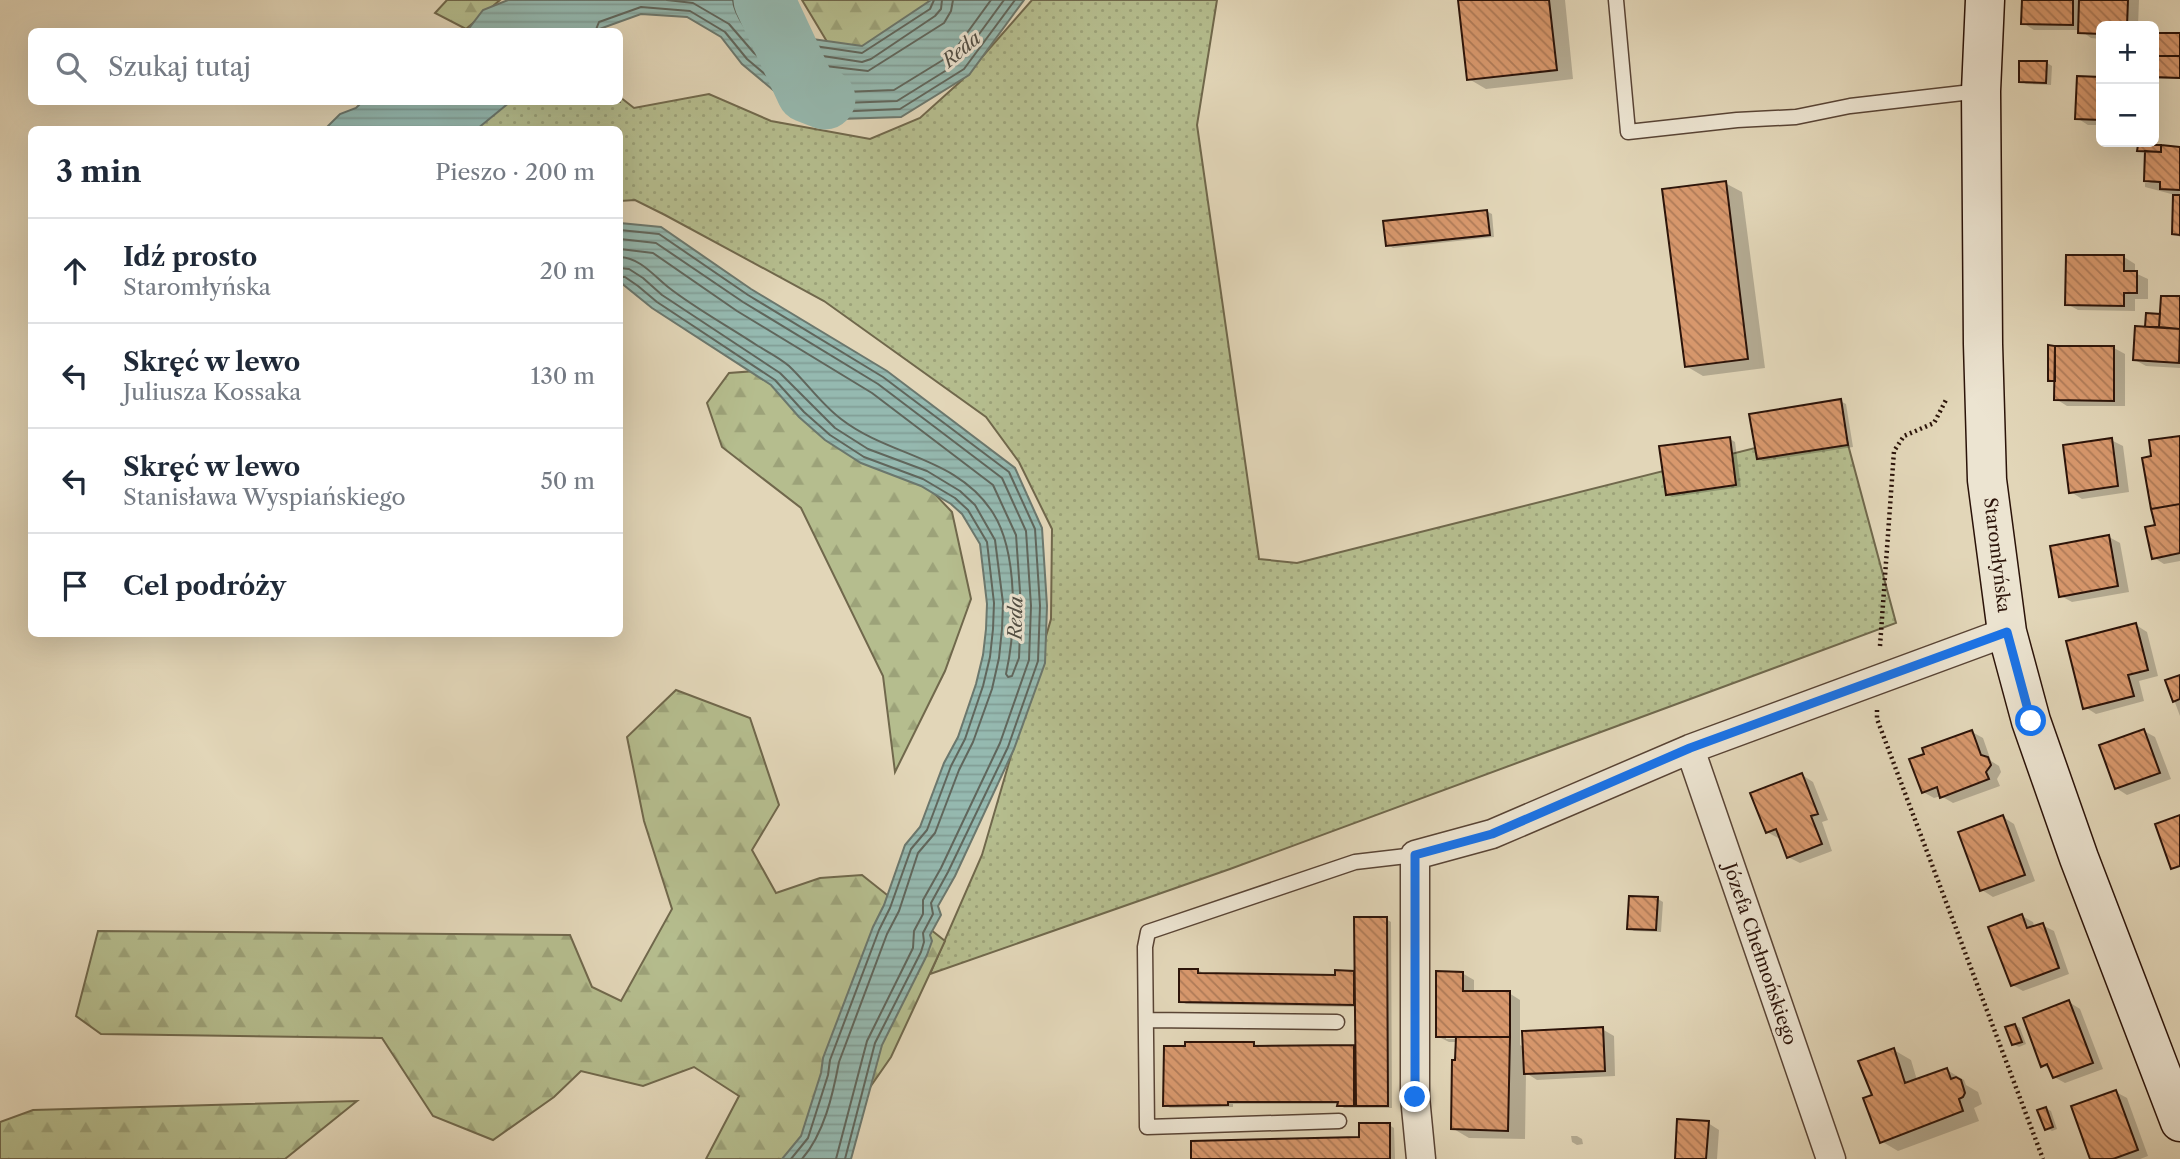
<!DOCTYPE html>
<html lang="pl">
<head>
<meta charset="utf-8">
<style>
  :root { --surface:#fff; --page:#f6f6f7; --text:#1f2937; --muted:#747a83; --line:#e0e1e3 }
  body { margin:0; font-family:"Libre Caslon Text",serif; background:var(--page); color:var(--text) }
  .controls { position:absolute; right:21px; top:21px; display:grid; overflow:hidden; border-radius:10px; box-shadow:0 7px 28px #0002 }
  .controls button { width:63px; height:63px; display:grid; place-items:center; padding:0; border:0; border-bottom:2px solid var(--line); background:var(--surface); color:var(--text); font:35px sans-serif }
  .stop { position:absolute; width:21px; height:21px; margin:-16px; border:5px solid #1a73e8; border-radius:50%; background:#fff }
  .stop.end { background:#1a73e8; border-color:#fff; box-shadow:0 2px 7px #0008 }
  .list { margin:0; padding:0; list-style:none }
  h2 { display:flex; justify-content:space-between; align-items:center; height:91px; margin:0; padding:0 28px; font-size:30px }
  h2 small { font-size:23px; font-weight:400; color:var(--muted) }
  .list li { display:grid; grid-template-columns:46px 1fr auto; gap:21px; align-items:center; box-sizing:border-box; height:105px; padding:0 28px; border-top:2px solid var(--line) }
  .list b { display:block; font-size:26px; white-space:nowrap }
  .list p { margin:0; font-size:23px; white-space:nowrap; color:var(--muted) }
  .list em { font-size:23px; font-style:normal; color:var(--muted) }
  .icon { flex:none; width:38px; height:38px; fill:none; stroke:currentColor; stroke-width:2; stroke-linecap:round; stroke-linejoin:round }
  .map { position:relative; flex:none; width:2180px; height:1159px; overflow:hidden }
  .search { position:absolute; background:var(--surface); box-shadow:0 7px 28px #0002; left:28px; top:28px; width:595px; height:77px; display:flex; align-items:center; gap:18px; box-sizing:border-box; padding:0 24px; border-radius:10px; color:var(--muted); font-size:26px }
  .panel { position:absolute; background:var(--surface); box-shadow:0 7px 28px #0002; left:28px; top:126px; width:595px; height:511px; border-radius:10px }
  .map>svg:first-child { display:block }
  .grass { fill:url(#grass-dots); stroke:#70684c; stroke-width:2 }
  .forest { fill:url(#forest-firs); stroke:#70684c; stroke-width:2 }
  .water { fill:url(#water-rules); stroke:#6b776d; stroke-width:2 }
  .shadow { fill:#0003; fill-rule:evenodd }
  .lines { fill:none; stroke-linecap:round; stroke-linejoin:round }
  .shore { stroke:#60665c; stroke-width:2 }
  .river { stroke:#95b9b0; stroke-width:61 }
  .building { fill:url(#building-back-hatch); stroke:#2b1309; stroke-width:2 }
  .service-casing { stroke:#594435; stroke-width:17 }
  .minor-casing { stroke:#594435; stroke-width:31 }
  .secondary-casing { stroke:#2b1309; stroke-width:41 }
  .path { stroke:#2b1309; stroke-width:4.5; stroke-dasharray:2 3.5; stroke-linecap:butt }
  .service { stroke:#ece4d1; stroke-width:14 }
  .minor { stroke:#ece4d1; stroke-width:28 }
  .secondary { stroke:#ece4d1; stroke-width:38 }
  .route { stroke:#1a73e8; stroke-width:9 }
  .labels { text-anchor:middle; stroke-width:6; stroke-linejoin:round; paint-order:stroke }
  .street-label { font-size:18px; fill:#2b1309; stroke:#ece4d1 }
  .water-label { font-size:19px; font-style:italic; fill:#504d43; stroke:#ece4d1 }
</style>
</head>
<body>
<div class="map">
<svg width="2180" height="1159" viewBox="0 0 2180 1159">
  <defs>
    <pattern id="grass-dots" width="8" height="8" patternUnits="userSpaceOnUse" patternTransform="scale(1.75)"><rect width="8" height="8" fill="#b5bd8e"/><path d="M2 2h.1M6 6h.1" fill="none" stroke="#9ca279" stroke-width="1.8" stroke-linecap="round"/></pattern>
    <pattern id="forest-firs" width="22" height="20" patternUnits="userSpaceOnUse" patternTransform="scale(1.75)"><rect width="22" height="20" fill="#b5bd8e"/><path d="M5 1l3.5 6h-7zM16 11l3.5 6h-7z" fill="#9ca279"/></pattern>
    <pattern id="water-rules" width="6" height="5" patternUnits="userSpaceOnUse" patternTransform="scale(1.75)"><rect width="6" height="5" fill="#95b9b0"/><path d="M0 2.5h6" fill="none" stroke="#819e96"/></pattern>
    <pattern id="building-back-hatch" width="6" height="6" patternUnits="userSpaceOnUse" patternTransform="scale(1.75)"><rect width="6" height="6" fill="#d8986d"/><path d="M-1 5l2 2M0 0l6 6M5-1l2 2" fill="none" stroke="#af7b58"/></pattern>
  </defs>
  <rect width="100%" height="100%" fill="#e2d6b8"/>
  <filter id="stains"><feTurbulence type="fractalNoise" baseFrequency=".00286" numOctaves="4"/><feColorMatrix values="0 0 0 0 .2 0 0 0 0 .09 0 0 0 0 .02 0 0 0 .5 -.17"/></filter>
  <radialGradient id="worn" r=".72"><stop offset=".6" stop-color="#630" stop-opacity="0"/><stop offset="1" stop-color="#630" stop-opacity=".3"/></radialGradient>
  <path class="grass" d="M1032 0H1217L1197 125 1259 559 1297 563 1843 426 1896 623 1230 869 930 974 982 855 1051 619 1052 529 1019 462 986 417 824 301 665 215 635 200 620 201V130H472L483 102H620V97L634 108 709 94 771 121 870 139 920 118 961 81Z"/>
  <path class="forest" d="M447 0H500L466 29 435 13Z
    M802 0H981L844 70Z
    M769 370 910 468 952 512 971 599 945 671 895 772 883 676 801 508 722 447 707 403 729 373Z
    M676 690 750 718 779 805 752 850 776 893 820 878 862 875 945 941 891 1057 832 1142 824 1159H706L739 1096 694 1067 643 1086 581 1071 554 1097 493 1140 433 1116 382 1038 101 1034 76 1016 98 931 570 935 592 987 621 1001 672 909 644 821 627 737Z
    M357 1101 285 1159H0V1122L33 1110Z"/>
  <path class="water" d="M508 0H747L770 33 862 46 931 0H1024L969 75 901 117 809 120 742 64 721 37 687 17 641 14 594 31H467L483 10Z
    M362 102H510L477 129H325L340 114 356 108Z
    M620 223 661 227 751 289 887 371 1015 468 1042 528 1047 606 1045 663 1014 749 955 876 938 906 941 915 930 935 932 941 927 955 882 1045 851 1159H782L801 1136 821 1073 823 1058 873 927 884 905 905 845 920 827 944 763 958 737 976 684 983 655 986 629 987 604 980 544 962 514 951 504 921 486 861 463 825 440 799 417 771 385 652 308 620 282Z"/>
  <path class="shadow" d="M1460 0H1565L1573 79 1486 89 1469 79Z
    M2023 0H2139L2138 26H2101V39L2091 38 2080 30H2034L2023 23Z
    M2154 34 2180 35V79H2158L2154 76Z
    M2047 63 2052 66 2051 85 2026 84 2021 81Z
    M2078 78H2101V125H2088L2077 118Z
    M2139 146 2180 148V237L2174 233 2175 195 2145 187V183H2151L2145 180 2146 149H2142V152L2139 150Z
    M1725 183 1742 192 1765 368 1703 376 1686 366Z
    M1486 211 1492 214 1494 237 1393 248 1388 245Z
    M2124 257 2135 264V273L2148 279V299H2135V311L2078 310 2067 304Z
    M2180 298V368L2146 366 2135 360 2152 329 2147 326Z
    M2114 348 2125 354V406H2067L2056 399 2055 383 2050 380Z
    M1840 401 1846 404 1853 447 1763 461 1758 458Z
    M2180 438V561L2164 564 2153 557 2157 526 2153 458Z
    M1730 439 1735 442 1741 487 1672 497 1667 494Z
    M2111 440 2123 446 2129 492 2082 499 2071 492Z
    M2109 537 2120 543 2129 592 2072 602 2061 596Z
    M2136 625 2147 632 2158 676 2139 681 2144 701 2096 714 2085 707Z
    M2180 676V716L2167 681Z
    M2144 731 2155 737 2171 779 2127 795 2116 788Z
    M1972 732 1983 738 1991 761 1999 766 2001 772 1997 779 2000 786 1953 803 1941 796 1934 798 1923 792Z
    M1802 775 1813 782 1828 820 1822 822 1832 851 1800 863 1788 857 1781 837 1778 838 1767 832Z
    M2003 817 2014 824 2035 881 1993 897 1982 890Z
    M1658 899 1663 902 1661 932 1634 931 1629 928Z
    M2022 916 2033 922 2035 928 2042 925 2054 931 2069 974 2023 991 2012 985Z
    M1386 919 1391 922 1392 1108H1344L1339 1104H1233V1107L1170 1108 1165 1105 1253 1043 1258 1046 1353 1047 1357 1049V1007L1186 1004 1181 1001 1198 970 1203 973 1337 977V972L1356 973Z
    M1462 973 1474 980V993H1509L1520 1000V1045L1525 1048 1602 1029 1614 1036 1615 1076 1537 1080 1526 1073 1525 1139 1469 1138 1452 1128 1457 1042H1449L1437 1036ZM1446 1035H1457V1039H1446Z
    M2069 1002 2080 1009 2103 1069 2065 1083 2054 1077 2052 1071 2043 1065Z
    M2015 1025 2020 1028 2026 1044 2019 1047 2013 1044Z
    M1894 1050 1911 1060 1917 1080 1947 1070 1964 1080 1966 1085 1978 1092 1982 1104 1974 1108 1979 1121 1898 1151 1881 1141 1874 1096Z
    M2116 1092 2127 1098 2148 1156 2140 1159H2092Z
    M2046 1108 2051 1111 2057 1129 2052 1131 2047 1128Z
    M1708 1123 1719 1130 1717 1159H1677Z
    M1389 1125 1394 1128 1395 1159H1193L1361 1139Z
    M1571 1136H1577L1582 1139 1583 1144 1577 1145 1572 1142Z"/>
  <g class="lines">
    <path class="shore" d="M667 0 693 3 729 24 754 53 816 104 897 101 958 63 1004 0
      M733 0C734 15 751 39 764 47L862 62 871 59 935 16 941 9 942 0
      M741 0 743 6 767 39 862 53 930 9 934 0
      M953 0 951 11 944 23 868 71 791 62 788 67 819 93 894 90 951 55 991 0
      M595 32 599 22 641 7 690 11 725 32 747 59 811 113 900 109 964 69 1015 0
      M620 230 659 234 748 295 883 377 1009 472 1035 529 1040 606 1038 661 1008 747 948 872 931 903 933 914 923 933 924 942 921 952 875 1043 845 1159
      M620 239 656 243 743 302 878 384 1002 478 1026 531 1031 606 1029 660 1000 743 941 868 923 900V914L914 931 913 948 867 1041 836 1159
      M620 249 653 253 737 311 872 393 993 485 1016 535 1021 606 1019 658 1012 676 1008 677 1006 674C1016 629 1018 552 993 513 958 457 890 457 841 419 821 404 807 383 789 366 780 358 768 352 758 346 728 326 696 309 668 287 653 275 640 258 620 257
      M620 268 629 269 643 278 662 295 780 373 835 428 868 449 927 471 960 491 975 505 995 540 1003 603 1002 629 999 658 992 689 973 742 959 770 935 833 918 853 899 911 887 934 839 1062C833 1094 824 1134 802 1159
      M620 277H625L638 286 657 302 775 380 804 412 830 435 864 457 923 479 955 498 968 510 987 542 994 603 993 629 990 657 983 686 965 739 951 766 927 830 911 849 890 908 879 930 830 1060 828 1075 808 1138 791 1159"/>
    <path class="river" d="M764 0 807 92 825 99"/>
  </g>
  <path class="building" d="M1458 0H1549L1557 70 1467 80Z
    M2022 0H2073V25L2021 24Z
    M2079 0H2128L2127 26H2101V34L2078 33Z
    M2154 33H2180V56H2154Z
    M2154 56H2180V78L2154 77Z
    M2019 61H2047L2046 83 2019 82Z
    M2077 76 2101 77V120L2075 119Z
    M2138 145H2161V152L2137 151Z
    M2161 145 2180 147V190L2160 189V182L2144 181 2145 151 2161 152Z
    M1726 181 1748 359 1685 367 1662 189Z
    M2173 195H2180V235L2172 234Z
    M1487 210 1490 235 1386 246 1383 221Z
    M2066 255H2124V271H2137V293H2124V306L2065 305Z
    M2161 296H2180V329L2159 327Z
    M2146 313 2160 314 2159 327H2145Z
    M2135 326 2180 329 2179 363 2133 360Z
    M2048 345 2055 346V381H2048Z
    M2055 346H2114V401L2054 400Z
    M1841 399 1848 445 1757 459 1749 414Z
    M2180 436V504L2151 509 2142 458 2151 456 2149 440Z
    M1730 437 1736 485 1666 495 1659 446Z
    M2112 438 2118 486 2069 493 2063 445Z
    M2180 504V553L2152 559 2145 527 2155 525 2151 509Z
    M2109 535 2118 586 2059 597 2050 546Z
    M2136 623 2148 670 2128 675 2134 696 2083 709 2066 641Z
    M2180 675V699L2173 702 2165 680Z
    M2144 729 2160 773 2115 789 2099 745Z
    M1972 730 1981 755 1988 757 1991 765 1986 772 1989 779 1940 798 1937 787 1922 793 1909 759 1924 754 1922 748Z
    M1802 773 1818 814 1811 816 1822 844 1787 858 1776 829 1766 833 1750 793Z
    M2003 815 2025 875 1980 891 1958 832Z
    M2180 815V866L2171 869 2155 824Z
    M1629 896 1658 897 1656 930 1627 929Z
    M2022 914 2027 928 2043 923 2059 968 2011 986 1988 927Z
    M1354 917H1387L1388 1106H1356Z
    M1179 969H1198V973L1335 975V970L1354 971V1005L1179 1002Z
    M1436 971 1463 972V991H1510V1037H1436Z
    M2069 1000 2093 1063 2053 1078 2047 1064 2041 1067 2023 1018Z
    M2015 1024 2022 1042 2012 1045 2005 1027Z
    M1603 1027 1605 1071 1524 1074 1522 1031Z
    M1456 1037H1510L1508 1131 1451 1129 1452 1060H1455Z
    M1185 1042H1254V1046L1354 1045V1106H1337L1338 1102H1228V1105L1163 1106 1164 1046H1185Z
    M1894 1048 1905 1083 1947 1068 1951 1079 1956 1077 1961 1080 1965 1093 1963 1097 1959 1099 1963 1111 1880 1143 1863 1098 1872 1095 1858 1061Z
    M2116 1090 2138 1150 2113 1159H2090L2071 1106Z
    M2046 1107 2053 1127 2045 1130 2037 1110Z
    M1677 1119 1709 1121 1706 1159H1675Z
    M1359 1123H1390V1159H1191V1141L1359 1137Z"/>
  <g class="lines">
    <defs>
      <path id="service" d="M1616 0 1628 132 1737 120 1796 117 1850 106 1980 91
        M1146 1020 1337 1022
        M1339 1121 1147 1127 1145 947 1148 932 1355 862 1415 855"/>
      <path id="minor" d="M1690 749 1831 1159
        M1421 1159 1415 1097V855L1492 834 1690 749 2007 632"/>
      <path id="secondary" d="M1985 0 1981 91 1983 344 1987 480 2007 632 2031 721 2079 858 2180 1122"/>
    </defs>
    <use href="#service" class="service-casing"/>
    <use href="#minor" class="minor-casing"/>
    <use href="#secondary" class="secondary-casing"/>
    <path class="path" d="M1880 646 1894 451 1904 436 1934 423 1947 398
      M1877 710V719L2043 1159"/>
    <use href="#service" class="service"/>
    <use href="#minor" class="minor"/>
    <use href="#secondary" class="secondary"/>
  </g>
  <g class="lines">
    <path class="route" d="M1415 1097V855L1492 834 1690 748 2007 632 2031 721"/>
  </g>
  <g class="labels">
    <g class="street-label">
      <text transform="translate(1997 555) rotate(83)" y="6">Staromłyńska</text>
      <text transform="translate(1760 954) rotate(71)" y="6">Józefa Chełmońskiego</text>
    </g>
    <g class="water-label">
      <text transform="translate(961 49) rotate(-40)" y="7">Reda</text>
      <text transform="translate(1015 618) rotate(-89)" y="7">Reda</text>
    </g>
  </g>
  <rect width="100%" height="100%" filter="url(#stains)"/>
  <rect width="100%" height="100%" fill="url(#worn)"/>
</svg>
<div class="controls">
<button>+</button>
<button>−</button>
</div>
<div class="stop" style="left:2031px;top:721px"></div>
<div class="stop end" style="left:1415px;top:1097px"></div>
<div class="search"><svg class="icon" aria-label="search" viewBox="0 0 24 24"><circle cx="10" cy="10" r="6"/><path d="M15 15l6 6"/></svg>Szukaj tutaj</div>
<section class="panel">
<h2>3 min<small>Pieszo · 200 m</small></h2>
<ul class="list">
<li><svg class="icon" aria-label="ahead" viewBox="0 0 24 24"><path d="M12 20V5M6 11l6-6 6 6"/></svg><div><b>Idź prosto</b><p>Staromłyńska</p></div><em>20 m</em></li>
<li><svg class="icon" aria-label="left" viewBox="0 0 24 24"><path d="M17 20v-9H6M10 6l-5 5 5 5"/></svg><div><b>Skręć w lewo</b><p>Juliusza Kossaka</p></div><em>130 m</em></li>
<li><svg class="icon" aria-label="left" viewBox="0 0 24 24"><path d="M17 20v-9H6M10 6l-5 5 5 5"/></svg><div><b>Skręć w lewo</b><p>Stanisława Wyspiańskiego</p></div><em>50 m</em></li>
<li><svg class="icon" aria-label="arrive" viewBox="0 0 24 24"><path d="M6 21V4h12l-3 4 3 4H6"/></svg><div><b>Cel podróży</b></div></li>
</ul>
</section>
</div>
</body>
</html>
